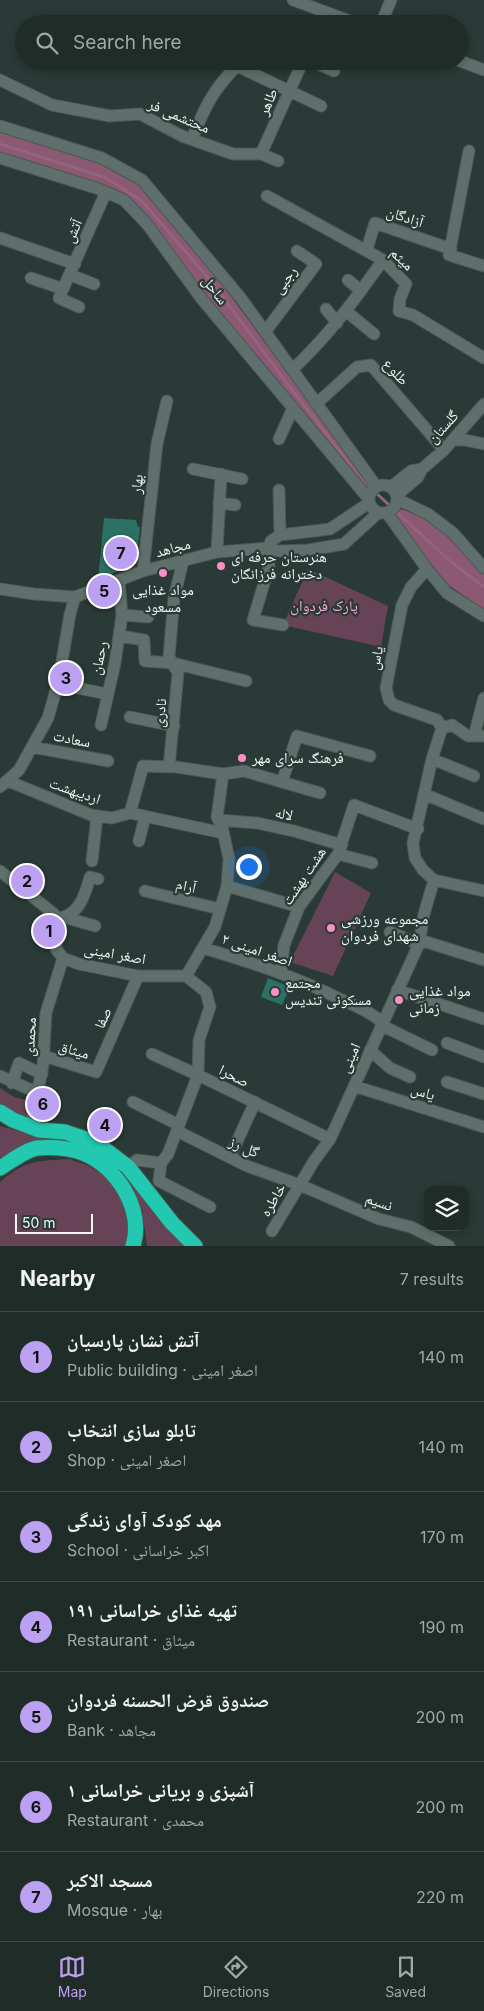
<!DOCTYPE html>
<html lang="en">
<head>
<meta charset="utf-8">
<style>
  :root { --surface:#202c28; --page:#283430; --text:#f1f3f6; --muted:#a2a7a8; --line:#3d4845; --accent:#bca0f2 }
  body { margin:0; font-family:Inter,"Noto Naskh Arabic",sans-serif; background:var(--page); color:var(--text) }
  .controls { position:absolute; right:15px; bottom:15px; display:grid; overflow:hidden; border-radius:10px; box-shadow:0 2px 8px #0003 }
  .controls button { width:45px; height:45px; display:grid; place-items:center; padding:0; border:0; border-bottom:1px solid var(--line); background:var(--surface); color:var(--text); font:25px sans-serif }
  .scale { position:absolute; left:15px; bottom:12px; width:78px; box-sizing:border-box; padding-left:5px; border:2px solid #eef7f5; border-top:0; font-size:14px; line-height:18px; white-space:nowrap; color:#eef7f5; -webkit-text-stroke:4px #2a3a36; paint-order:stroke }
  .you { position:absolute; left:248px; top:866px; width:18px; height:18px; margin:-12px; border:4px solid #fff; border-radius:50%; background:#1a73e8; box-shadow:0 0 0 8px #1a73e833 }
  .badge { display:grid; place-items:center; width:32px; height:32px; border-radius:50%; background:var(--accent); color:#111; font-size:16px; font-weight:700 }
  .pin { position:absolute; translate:-50% -50%; border:2px solid #fff; box-shadow:0 1px 5px #0006 }
  .list { margin:0; padding:0; list-style:none }
  h2 { display:flex; justify-content:space-between; align-items:center; height:65px; margin:0; padding:0 20px; font-size:21px }
  h2 small { font-size:16px; font-weight:400; color:var(--muted) }
  .list li { display:grid; grid-template-columns:32px 1fr auto; gap:15px; align-items:center; box-sizing:border-box; height:90px; padding:0 20px; border-top:1px solid var(--line) }
  .list b { display:block; font-size:19px; white-space:nowrap }
  .list p { margin:0; font-size:16px; white-space:nowrap; color:var(--muted) }
  .list em { font-size:16px; font-style:normal; color:var(--muted) }
  .icon { flex:none; width:28px; height:28px; fill:none; stroke:currentColor; stroke-width:2; stroke-linecap:round; stroke-linejoin:round }
  .map { position:relative; flex:none; width:484px; height:1246px; overflow:hidden }
  .search { position:absolute; background:var(--surface); box-shadow:0 2px 8px #0003; left:15px; right:15px; top:15px; height:55px; display:flex; align-items:center; gap:12px; box-sizing:border-box; padding:0 18px; border-radius:28px; color:var(--muted); font-size:19px }
  .sheet { height:695px; background:var(--surface) }
  nav { display:flex; justify-content:space-around; align-items:center; box-sizing:border-box; height:70px; border-top:1px solid var(--line); background:var(--surface); font-size:14px; color:var(--muted) }
  nav a { display:grid; justify-items:center; gap:2px }
  nav .on { color:var(--accent) }
  .map>svg:first-child { display:block }
  .green { fill:#674455 }
  .forest { fill:#8b5972 }
  .lines { fill:none; stroke-linecap:round; stroke-linejoin:round }
  .stream { stroke:#96637c; stroke-width:3 }
  .building { fill:#2b7265 }
  .minor-casing { stroke:#4b5956; stroke-width:13 }
  .highway-casing { stroke:#4b5956; stroke-width:17 }
  .minor { stroke:#5f6f6b; stroke-width:11 }
  .highway { stroke:#22c8af; stroke-width:15 }
  .poi-dot { fill:#fa8fc6; stroke:#2a3a36; stroke-width:2 }
  .labels { text-anchor:middle; stroke-width:4.5; stroke-linejoin:round; paint-order:stroke }
  .street-label { font-size:15px; fill:#eef7f5; stroke:#2a3a36 }
  .poi-label { font-size:15px; fill:#eef7f5; stroke:#2a3a36; text-anchor:start }
  .park-label { font-size:15px; fill:#fcadd4; stroke:#2a3a36 }
</style>
</head>
<body>
<div class="map">
<svg width="484" height="1246" viewBox="0 0 484 1246">
  <rect width="100%" height="100%" fill="#2a3a36"/>
  <path class="green" d="M308 569 388 606 381 647 283 625Z
    M335 872 371 893 333 976 290 962Z
    M0 1088 14 1097 30 1101 29 1121 17 1117 0 1104Z
    M0 1126 32 1135 85 1145 113 1159 189 1246H147L142 1209 130 1186 90 1153 0 1157Z
    M69 1159C77 1162 87 1164 94 1169 121 1187 135 1214 128 1246H0V1182C25 1160 37 1161 69 1159Z"/>
  <path class="forest" d="M0 132 98 163 139 184 217 277 368 483 365 489 218 310 132 202 0 154Z
    M402 509 428 520 445 534 484 574V610L447 584 393 515Z"/>
  <g class="lines">
    <path class="stream" d="M0 144 104 177 141 200 210 280 286 382 363 481 450 561 484 587"/>
  </g>
  <path class="building" d="M104 518 136 520 138 527H140L136 563 98 580Z
    M268 978 290 987 282 1005 261 997Z"/>
  <g class="lines">
    <defs>
      <path id="minor" d="M293 0 358 24
        M320 24 325 12
        M381 24 391 0
        M312 61 334 71
        M460 61 484 70
        M0 80 52 105 110 116 140 114 182 136 233 154H261L278 161
        M0 126 102 158 142 180 240 297 376 486
        M192 139C204 109 213 89 237 66L321 106
        M469 151 449 255 484 266
        M261 154 303 61
        M0 158 99 189 124 200 147 224 201 298 368 498
        M267 196 383 260 406 284 400 299 399 311 413 315 484 358
        M0 238 75 264
        M367 249 375 223 451 249
        M70 275 94 284
        M31 278 63 289
        M348 280 361 291
        M79 307 59 298 106 192
        M326 309 337 323
        M346 311 374 334
        M265 332 316 264 297 251
        M292 370C329 335 354 301 383 260
        M316 404 357 367 371 365 444 450
        M279 439 293 408
        M453 440H465L484 444
        M193 469 242 479
        M369 499a14 14 0 1 1 28 0a14 14 0 1 1-28 0Z
        M391 487 411 471 422 469
        M279 490 280 535
        M397 495 418 477 422 469 444 450 484 404
        M397 499 428 514 453 533 484 568
        M219 503 235 505
        M387 513 427 569 447 593 484 616
        M217 552 221 474
        M427 569 411 587 402 605 386 688 389 700 394 705 437 720 442 728
        M143 571 157 444 167 401
        M0 589 34 594 75 597 143 571 217 552 268 548 279 551 309 550 344 544 378 513
        M122 615 148 617
        M283 625 253 620 269 567 268 548 271 541 280 535 330 529 369 503
        M120 636 144 640 145 661 173 663 246 681
        M58 684 107 694
        M130 717 174 726
        M101 725 115 663 122 615 119 580
        M442 728 452 725 468 736H484
        M474 736 484 698
        M32 747 108 761
        M432 759 474 776
        M169 767 178 673 169 657 174 598 183 561
        M8 781 91 815 112 818 130 813 223 833
        M282 782 297 736 370 756
        M0 787 19 770 48 718 59 679 70 614 75 597
        M424 794 484 819
        M130 813 143 766 176 767 223 774 244 771 320 793
        M219 820 257 823 294 831 342 845
        M139 841 145 817
        M338 854 372 863
        M92 861 97 816
        M0 871 53 913 58 920 56 949 63 958 79 964 138 976H186L215 927 227 886 229 859 222 826 217 817 223 774
        M434 880 423 870 415 858 413 843 432 759 442 728
        M434 880 484 891
        M227 886 299 907
        M145 891 220 909
        M57 918C78 917 85 896 90 877L98 879
        M67 918 95 926
        M390 932 419 944
        M420 940 484 960
        M203 948C250 962 297 977 342 1000 356 1006 370 1012 382 1022
        M281 973 284 945 299 907 338 854 354 805 418 829
        M186 976 206 992 210 1007 199 1040 198 1075 330 1139
        M397 990 484 1019
        M381 1025 432 1050
        M447 1043 484 1057
        M370 1050 390 1068 410 1077
        M44 1056 96 1072 138 976
        M0 1076 38 1093
        M447 1082 484 1094
        M12 1083 19 1063 42 1074
        M354 1086 484 1127
        M133 1102 179 1125
        M32 1120 43 1065 46 1013 63 958
        M177 1131 247 1166 300 1185 379 1219 411 1227 449 1246
        M230 1157 255 1102
        M161 1163 159 1181 210 1207
        M128 1167 137 1160 161 1163 168 1154 198 1075 152 1054
        M272 1231 314 1161 330 1139 419 944 424 914 434 880"/>
      <path id="highway" d="M0 1112 13 1120 39 1130 65 1132 95 1142 128 1167 172 1223 195 1246
        M0 1168C10 1162 25 1150 37 1148 51 1147 69 1148 83 1153 117 1167 144 1209 133 1246"/>
    </defs>
    <use href="#minor" class="minor-casing"/>
    <use href="#highway" class="highway-casing"/>
    <use href="#minor" class="minor"/>
    <use href="#highway" class="highway"/>
  </g>
  <g class="poi-dot">
    <circle cx="221" cy="566" r="5"/>
    <circle cx="163" cy="573" r="5"/>
    <circle cx="242" cy="758" r="5"/>
    <circle cx="331" cy="928" r="5"/>
    <circle cx="275" cy="992" r="5"/>
    <circle cx="399" cy="1000" r="5"/>
  </g>
  <g class="labels">
    <g class="street-label">
      <text transform="translate(268 102) rotate(-66)" y="5">طاهر</text>
      <text transform="translate(179 116) rotate(23)" y="5">محتشمی فر</text>
      <text transform="translate(405 217) rotate(18)" y="5">آزادگان</text>
      <text transform="translate(73 231) rotate(-67)" y="5">آتش</text>
      <text transform="translate(402 259) rotate(44)" y="5">میثم</text>
      <text transform="translate(285 280) rotate(-53)" y="5">رجبی</text>
      <text transform="translate(215 290) rotate(52)" y="5">ساحل</text>
      <text transform="translate(396 372) rotate(48)" y="5">طلوع</text>
      <text transform="translate(443 427) rotate(-48)" y="5">گلستان</text>
      <text transform="translate(137 484) rotate(-84)" y="5">بهار</text>
      <text transform="translate(173 548) rotate(-15)" y="5">مجاهد</text>
      <text transform="translate(99 658) rotate(-78)" y="5">رحمان</text>
      <text transform="translate(376 658) rotate(-79)" y="5">یاس</text>
      <text transform="translate(160 713) rotate(-84)" y="5">نادری</text>
      <text transform="translate(72 739) rotate(11)" y="5">سعادت</text>
      <text transform="translate(75 791) rotate(19)" y="5">اردیبهشت</text>
      <text transform="translate(284 814) rotate(12)" y="5">لاله</text>
      <text transform="translate(304 876) rotate(-56)" y="5">هشت بهشت</text>
      <text transform="translate(186 886) rotate(13)" y="5">آرام</text>
      <text transform="translate(257 950) rotate(19)" y="5">۲ اصغر امینی</text>
      <text transform="translate(115 954) rotate(10)" y="5">اصغر امینی</text>
      <text transform="translate(103 1018) rotate(-66)" y="5">صفا</text>
      <text transform="translate(30 1037) rotate(-87)" y="5">محمدی</text>
      <text transform="translate(74 1050) rotate(17)" y="5">میثاق</text>
      <text transform="translate(350 1058) rotate(-66)" y="5">امینی</text>
      <text transform="translate(234 1076) rotate(26)" y="5">صحرا</text>
      <text transform="translate(423 1092) rotate(17)" y="5">یاس</text>
      <text transform="translate(244 1147) rotate(24)" y="5">گل رز</text>
      <text transform="translate(273 1200) rotate(-59)" y="5">خاطره</text>
      <text transform="translate(379 1202) rotate(19)" y="5">نسیم</text>
    </g>
    <g class="poi-label">
      <text x="231" y="562">هنرستان حرفه ای<tspan x="231" dy="17">دخترانه فرزانگان</tspan></text>
      <text x="163" y="595" text-anchor="middle">مواد غذایی<tspan x="163" dy="17">مسعود</tspan></text>
      <text x="252" y="763">فرهنگ سرای مهر</text>
      <text x="341" y="924">مجموعه ورزشی<tspan x="341" dy="17">شهدای فردوان</tspan></text>
      <text x="285" y="988">مجتمع<tspan x="285" dy="17">مسکونی تندیس</tspan></text>
      <text x="409" y="996">مواد غذایی<tspan x="409" dy="17">زمانی</tspan></text>
    </g>
    <g class="park-label">
      <text x="324" y="611">پارک فردوان</text>
    </g>
  </g>
</svg>
<div class="controls">
<button><svg class="icon" aria-label="layers" viewBox="0 0 24 24"><path d="M12 4l9 5-9 5-9-5zM3 14l9 5 9-5"/></svg></button>
</div>
<div class="scale">50 m</div>
<div class="you"></div>
<div class="pin badge" style="left:49px;top:931px">1</div>
<div class="pin badge" style="left:27px;top:881px">2</div>
<div class="pin badge" style="left:66px;top:678px">3</div>
<div class="pin badge" style="left:105px;top:1125px">4</div>
<div class="pin badge" style="left:104px;top:591px">5</div>
<div class="pin badge" style="left:43px;top:1104px">6</div>
<div class="pin badge" style="left:121px;top:553px">7</div>
<div class="search"><svg class="icon" aria-label="search" viewBox="0 0 24 24"><circle cx="10" cy="10" r="6"/><path d="M15 15l6 6"/></svg>Search here</div>
</div>
<section class="sheet">
<h2>Nearby<small>7 results</small></h2>
<ul class="list">
<li><span class="badge">1</span><div><b>آتش نشان پارسیان</b><p>Public building · اصغر امینی</p></div><em>140 m</em></li>
<li><span class="badge">2</span><div><b>تابلو سازی انتخاب</b><p>Shop · اصغر امینی</p></div><em>140 m</em></li>
<li><span class="badge">3</span><div><b>مهد کودک آوای زندگی</b><p>School · اکبر خراسانی</p></div><em>170 m</em></li>
<li><span class="badge">4</span><div><b>۱۹۱ تهیه غذای خراسانی</b><p>Restaurant · میثاق</p></div><em>190 m</em></li>
<li><span class="badge">5</span><div><b>صندوق قرض الحسنه فردوان</b><p>Bank · مجاهد</p></div><em>200 m</em></li>
<li><span class="badge">6</span><div><b>آشپزی و بریانی خراسانی ۱</b><p>Restaurant · محمدی</p></div><em>200 m</em></li>
<li><span class="badge">7</span><div><b>مسجد الاکبر</b><p>Mosque · بهار</p></div><em>220 m</em></li>
</ul>
</section>
<nav>
<a class="on"><svg class="icon" aria-label="map" viewBox="0 0 24 24"><path d="M3 6l6-2 6 2 6-2v14l-6 2-6-2-6 2zM9 4v14M15 6v14"/></svg>Map</a>
<a><svg class="icon" aria-label="directions" viewBox="0 0 24 24"><path d="M12 3l9 9-9 9-9-9zM9 14v-3h6M13 9l2 2-2 2"/></svg>Directions</a>
<a><svg class="icon" aria-label="saved" viewBox="0 0 24 24"><path d="M7 4h10v16l-5-4-5 4z"/></svg>Saved</a>
</nav>
</body>
</html>
